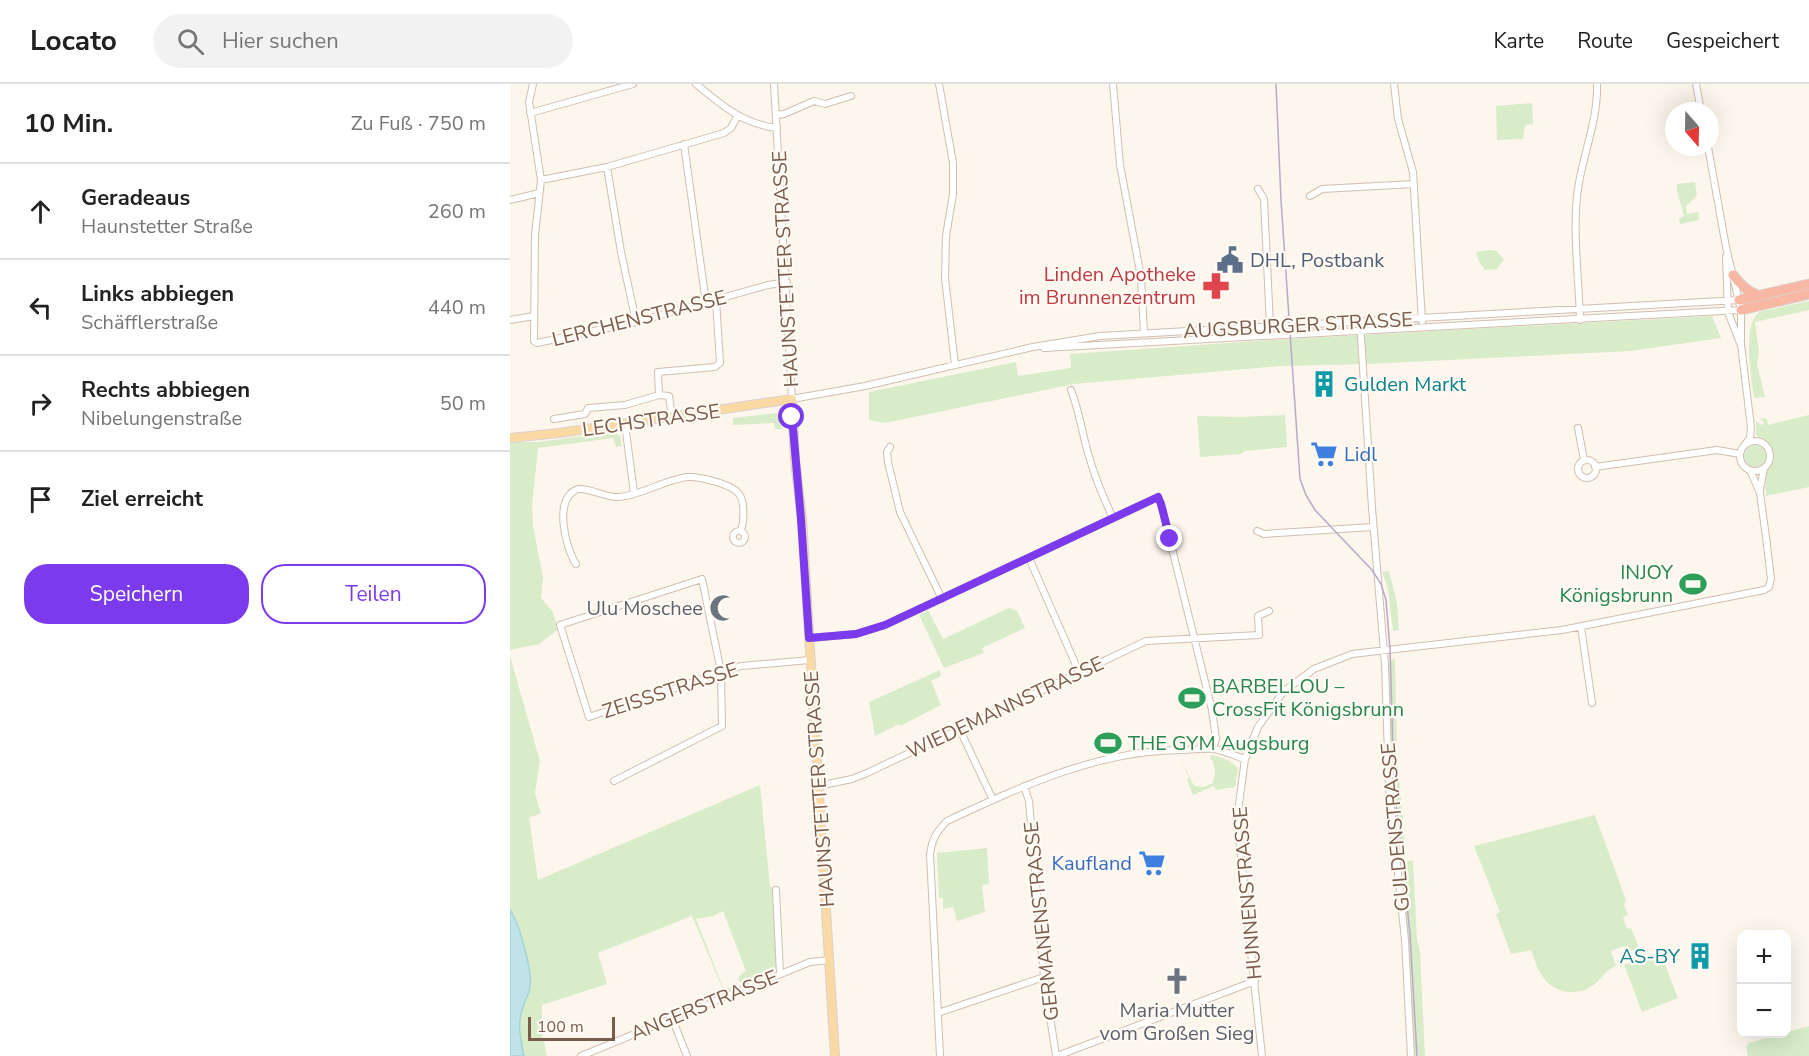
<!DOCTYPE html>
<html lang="de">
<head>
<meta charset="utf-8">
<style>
  :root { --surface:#fff; --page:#f2f2f2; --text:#222; --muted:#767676; --line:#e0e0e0; --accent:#7c3aed }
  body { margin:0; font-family:"Nunito Sans",sans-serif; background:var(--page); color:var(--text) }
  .controls { position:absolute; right:18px; bottom:18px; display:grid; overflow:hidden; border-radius:12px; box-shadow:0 6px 24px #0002 }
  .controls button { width:54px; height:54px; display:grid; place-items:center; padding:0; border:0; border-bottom:2px solid var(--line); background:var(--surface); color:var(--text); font:30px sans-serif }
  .compass { position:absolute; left:1155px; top:18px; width:54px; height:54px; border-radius:50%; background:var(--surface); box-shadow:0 6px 24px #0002; rotate:160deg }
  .scale { position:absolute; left:18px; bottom:15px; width:87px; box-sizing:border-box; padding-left:6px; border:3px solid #7a5c4d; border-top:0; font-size:16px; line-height:21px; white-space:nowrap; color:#7a5c4d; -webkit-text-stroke:4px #fffaf3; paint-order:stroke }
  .stop { position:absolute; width:18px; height:18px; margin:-14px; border:4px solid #7c3aed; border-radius:50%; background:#fff }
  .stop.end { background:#7c3aed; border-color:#fff; box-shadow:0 2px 6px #0008 }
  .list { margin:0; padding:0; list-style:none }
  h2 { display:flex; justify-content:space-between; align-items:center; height:78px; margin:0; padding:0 24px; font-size:26px }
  h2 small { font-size:20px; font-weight:400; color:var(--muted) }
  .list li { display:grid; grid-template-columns:39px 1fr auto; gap:18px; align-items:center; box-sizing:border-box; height:96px; padding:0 24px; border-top:2px solid var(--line) }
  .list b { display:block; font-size:22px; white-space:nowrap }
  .list p { margin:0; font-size:20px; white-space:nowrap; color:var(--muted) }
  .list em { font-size:20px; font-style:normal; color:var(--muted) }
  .actions { display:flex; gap:12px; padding:18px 24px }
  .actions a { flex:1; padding:14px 0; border:2px solid var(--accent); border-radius:24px; text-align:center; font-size:21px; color:var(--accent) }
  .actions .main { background:var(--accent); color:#fff }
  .icon { flex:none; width:33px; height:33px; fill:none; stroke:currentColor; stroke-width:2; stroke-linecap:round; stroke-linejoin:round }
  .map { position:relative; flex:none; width:1299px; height:972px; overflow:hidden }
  header { display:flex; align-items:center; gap:36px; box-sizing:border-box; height:84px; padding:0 30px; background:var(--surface); border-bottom:2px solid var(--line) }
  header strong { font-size:28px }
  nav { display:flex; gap:33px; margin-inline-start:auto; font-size:21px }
  .search { width:420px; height:54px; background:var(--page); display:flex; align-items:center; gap:15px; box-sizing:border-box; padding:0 21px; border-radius:33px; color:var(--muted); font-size:22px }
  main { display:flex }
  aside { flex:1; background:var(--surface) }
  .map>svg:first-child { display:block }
  .green { fill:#d8ecc9 }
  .water { fill:#bfe3e8; stroke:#a5d3da; stroke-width:1.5 }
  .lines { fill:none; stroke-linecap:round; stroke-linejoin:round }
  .minor-casing { stroke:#d1beb0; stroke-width:8 }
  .major-casing { stroke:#dad1cd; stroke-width:10 }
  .highway-casing { stroke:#dad1cd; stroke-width:11 }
  .minor { stroke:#fff; stroke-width:6 }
  .major { stroke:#fbd9a5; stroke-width:8 }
  .highway { stroke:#f7b7a3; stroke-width:9 }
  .tram { stroke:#b9a8c9; stroke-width:1.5 }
  .route { stroke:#7c3aed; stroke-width:8 }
  .labels { text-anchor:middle; stroke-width:4.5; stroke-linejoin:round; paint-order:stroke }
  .service-label { font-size:20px; fill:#4e5e75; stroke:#fffaf3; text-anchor:start }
  .street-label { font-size:20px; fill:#7a5c4d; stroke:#fffaf3 }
  .health-label { font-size:20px; fill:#be3a42; stroke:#fffaf3; text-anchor:end }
  .culture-label { font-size:20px; fill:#0d838f; stroke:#fffaf3; text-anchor:start }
  .shop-label { font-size:20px; fill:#366cbe; stroke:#fffaf3; text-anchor:start }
  .leisure-label { font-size:20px; fill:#27864d; stroke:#fffaf3; text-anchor:start }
  .worship-label { font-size:20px; fill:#5b616d; stroke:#fffaf3; text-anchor:end }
</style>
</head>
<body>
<header>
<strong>Locato</strong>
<div class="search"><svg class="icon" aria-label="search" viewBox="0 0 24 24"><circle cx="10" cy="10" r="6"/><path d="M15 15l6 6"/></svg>Hier suchen</div>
<nav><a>Karte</a><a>Route</a><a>Gespeichert</a></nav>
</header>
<main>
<aside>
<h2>10 Min.<small>Zu Fuß · 750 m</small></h2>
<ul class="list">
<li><svg class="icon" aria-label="ahead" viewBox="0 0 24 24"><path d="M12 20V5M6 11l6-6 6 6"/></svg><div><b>Geradeaus</b><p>Haunstetter Straße</p></div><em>260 m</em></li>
<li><svg class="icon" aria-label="left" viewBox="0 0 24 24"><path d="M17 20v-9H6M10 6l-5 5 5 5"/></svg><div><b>Links abbiegen</b><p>Schäfflerstraße</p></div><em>440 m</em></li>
<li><svg class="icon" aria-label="right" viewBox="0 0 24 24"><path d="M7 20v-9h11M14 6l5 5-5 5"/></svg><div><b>Rechts abbiegen</b><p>Nibelungenstraße</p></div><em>50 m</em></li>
<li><svg class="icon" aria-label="arrive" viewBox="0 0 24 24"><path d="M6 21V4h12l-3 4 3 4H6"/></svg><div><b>Ziel erreicht</b></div></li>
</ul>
<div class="actions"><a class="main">Speichern</a><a>Teilen</a></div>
</aside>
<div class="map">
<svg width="1299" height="972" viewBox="0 0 1299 972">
  <rect width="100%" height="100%" fill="#fdf6ec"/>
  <path class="green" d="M1022 19 1023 40 1015 41 1013 55 987 56 986 22Z
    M1185 98 1187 112 1176 122 1177 130 1188 128 1189 136 1170 140 1169 134 1174 132C1172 120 1166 111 1167 100Z
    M980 166 986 167 994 175 987 185 975 186 969 178 966 168Z
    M1299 217V226L1245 238 1249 268 1247 280 1255 313 1244 314C1241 293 1232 242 1249 228Z
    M1202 232 1211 254 1121 267 857 280 771 282 564 300 375 339 359 336V308L506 278 508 292 561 284 560 270 761 256Z
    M267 329 271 334 272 345H265L264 339 223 341V334Z
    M775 331 777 363 735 367 731 370 690 373 687 332 732 333Z
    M1299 331V403L1256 412 1255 391 1262 379V367L1259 361 1246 351V337L1251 341 1254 339 1250 334 1257 335 1258 341Z
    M104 348 110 352 112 362 106 363 103 354 28 364 22 423 23 442 33 493 31 514 42 527 49 545 29 560 0 566V358H28Z
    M1234 372a11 11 0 1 1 22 0a11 11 0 1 1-22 0Z
    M879 487 887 519 889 546 883 547 878 504 872 488Z
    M499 524 507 527 515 544 472 564 474 569 434 584 409 531 418 526 433 555Z
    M0 572 30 677 25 709 31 729 19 734 28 796 250 701 260 802 266 806 269 890 237 901 229 897V892L236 887 213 827 204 832 186 835 214 906 224 902 229 905 215 910 182 832 88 869 97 900 32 921V947L37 972H14C11 957 6 941 12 926 15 918 19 912 20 904 22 886 10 841 0 826Z
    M885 574 887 667 896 772H889L882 687 878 579 880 576Z
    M430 586 431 592 421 597 431 621 390 642 389 640 365 652 359 618Z
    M668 670 684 702 694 703 703 699 705 689 703 677 700 676 701 671C712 674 721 675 728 685L725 703 706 706 704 702 683 711 677 696 679 694Z
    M1085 731 1116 816 1114 820 1118 831 1113 833 1117 845 1121 844 1129 864 1116 869 1114 862 1101 867 1106 882C1093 887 1093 895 1082 902 1066 913 1043 909 1032 892 1027 884 1024 875 1021 866L1001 870 986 830 990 828 964 762Z
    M477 764 479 800 472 801 475 828 447 837 443 823 433 825V814H429L427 769Z
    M903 776 907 856 910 868 915 972H904L896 834 890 780Z
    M1150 868 1168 914 1132 928 1114 881Z
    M1299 942V972H1238L1236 963 1239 959Z"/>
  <path class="water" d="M0 826C9 839 23 888 20 903 19 911 14 918 12 926 7 942 11 956 14 972H0Z"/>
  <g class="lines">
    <defs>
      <path id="minor" d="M23 0 19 18 31 96 25 151 24 257 27 259 126 238 258 201 277 198
        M186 0C211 21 233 40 267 44
        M264 0 282 315 355 302 523 263 590 252 1229 216
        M429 0 443 79V110L436 152 435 194 445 281
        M603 0 610 81 631 193 634 249
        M884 0 888 35 903 88 912 237
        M1186 0 1191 27
        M20 29 123 0
        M266 31 274 30 304 17 315 20 341 12
        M174 60 196 219
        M1198 63 1216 163 1231 226V261L1241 343 1240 354 1233 363
        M97 83 111 168 126 238
        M31 96 97 83 214 49 221 44 227 33
        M748 105 754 115 760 242
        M800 112 812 105 904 100
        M0 116 29 109
        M1216 173 1218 228 1230 259
        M0 236 24 232
        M1070 236C1069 196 1062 144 1068 105 1073 69 1088 37 1087 0
        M850 237 862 424 875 580 879 703 895 856 901 972
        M534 264 1231 226
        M561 306C569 326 572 348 578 369 584 391 593 413 603 434
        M162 333 159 312 149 311 148 288 205 283 210 279 206 216
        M44 335 75 330 78 324 115 321 149 311
        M115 340 124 409
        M1068 344 1074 376
        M1230 372a15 15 0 1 1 30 0a15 15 0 1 1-30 0Z
        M380 363 377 368 378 378 390 428 432 515
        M1068 385a9 9 0 1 1 18 0a9 9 0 1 1-18 0Z
        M1085 383 1207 366 1230 370
        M1250 406 1254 384
        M223 453a6 6 0 1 1 12 0a6 6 0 1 1-12 0Z
        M747 447 754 450 863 443
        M519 474 569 588
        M66 480C55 463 43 414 68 405 82 404 95 414 109 413 132 411 154 396 177 393 188 392 222 400 229 410 235 417 234 438 231 446
        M1071 543 1082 619
        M299 554 346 550 375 541 648 413 651 420 702 626 706 655 703 665
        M449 644 483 716
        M104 697 212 642 211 588 192 495 50 541 79 633 231 582 300 576
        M308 702 342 695 357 689 636 557 749 551 748 532 759 527
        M514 702 519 717 534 893 546 972
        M266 806 270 890
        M428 929 534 893
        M162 934 177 972
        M71 972 300 878 319 876
        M430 972 420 770C422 755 427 747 437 737 512 702 589 666 672 666 682 666 694 664 704 665 715 667 725 672 735 675
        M547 972 745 897
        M752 972 727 735 735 675 748 643 774 607 804 585 842 570 1052 546 1254 506 1259 503 1261 495 1256 453 1250 409 1240 386"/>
      <path id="major" d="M0 354 49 349 282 315 285 377 292 435 325 972"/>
      <path id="highway" d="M1223 191C1231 201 1237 207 1249 212
        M1229 216 1299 200
        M1231 226 1299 210"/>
    </defs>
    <use href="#minor" class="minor-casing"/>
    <use href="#major" class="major-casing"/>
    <use href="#highway" class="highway-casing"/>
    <use href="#minor" class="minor"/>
    <use href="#major" class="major"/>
    <use href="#highway" class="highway"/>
    <path class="tram" d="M766 0 771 116 790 395 796 411 805 426 862 486 871 500 876 516 880 565 884 700 900 850 907 972"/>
  </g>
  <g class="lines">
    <path class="route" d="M282 333 291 435 299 554 346 550 375 541 648 413 651 420 660 455"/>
  </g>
  <defs>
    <symbol id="civic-bare" viewBox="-9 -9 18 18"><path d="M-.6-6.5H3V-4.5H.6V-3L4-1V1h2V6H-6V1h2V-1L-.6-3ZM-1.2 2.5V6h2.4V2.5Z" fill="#5c6f8a" stroke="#fffaf3" stroke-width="2.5" paint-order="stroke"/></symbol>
    <symbol id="pharmacy-bare" viewBox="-9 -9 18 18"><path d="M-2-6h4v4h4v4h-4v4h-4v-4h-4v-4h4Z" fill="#e0444e" stroke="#fffaf3" stroke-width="2.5" paint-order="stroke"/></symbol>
    <symbol id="building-bare" viewBox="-9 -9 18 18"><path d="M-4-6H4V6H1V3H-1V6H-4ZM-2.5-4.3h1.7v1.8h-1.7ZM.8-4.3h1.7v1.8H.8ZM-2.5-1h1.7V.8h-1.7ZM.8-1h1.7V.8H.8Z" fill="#0f9aa8" stroke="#fffaf3" stroke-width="2.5" paint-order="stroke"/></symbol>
    <symbol id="supermarket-bare" viewBox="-9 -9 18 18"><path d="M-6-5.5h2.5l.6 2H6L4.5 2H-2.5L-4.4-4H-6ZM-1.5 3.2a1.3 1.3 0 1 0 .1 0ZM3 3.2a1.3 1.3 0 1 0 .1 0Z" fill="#3f7fe0" stroke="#fffaf3" stroke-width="2.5" paint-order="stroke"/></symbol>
    <symbol id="stadium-bare" viewBox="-9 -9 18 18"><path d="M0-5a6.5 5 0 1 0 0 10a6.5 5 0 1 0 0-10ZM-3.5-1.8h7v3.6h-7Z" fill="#2e9e5b" stroke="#fffaf3" stroke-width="2.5" paint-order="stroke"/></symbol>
    <symbol id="mosque-bare" viewBox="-9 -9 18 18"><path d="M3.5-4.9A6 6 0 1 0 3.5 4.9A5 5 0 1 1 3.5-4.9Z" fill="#6b7280" stroke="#fffaf3" stroke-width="2.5" paint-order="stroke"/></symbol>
    <symbol id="church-bare" viewBox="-9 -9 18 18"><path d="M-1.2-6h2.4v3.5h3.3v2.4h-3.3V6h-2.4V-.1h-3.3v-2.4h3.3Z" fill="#6b7280" stroke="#fffaf3" stroke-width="2.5" paint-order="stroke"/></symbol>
  </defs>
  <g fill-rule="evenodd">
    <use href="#civic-bare" x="701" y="157" width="38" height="38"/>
    <use href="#pharmacy-bare" x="687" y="183" width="38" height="38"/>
    <use href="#building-bare" x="795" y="281" width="38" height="38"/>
    <use href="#supermarket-bare" x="795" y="351" width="38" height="38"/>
    <use href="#stadium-bare" x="1164" y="481" width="38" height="38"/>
    <use href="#mosque-bare" x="194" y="505" width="38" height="38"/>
    <use href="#stadium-bare" x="663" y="595" width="38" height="38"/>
    <use href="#stadium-bare" x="579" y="640" width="38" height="38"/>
    <use href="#supermarket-bare" x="623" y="760" width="38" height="38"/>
    <use href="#building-bare" x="1171" y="853" width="38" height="38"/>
    <use href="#church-bare" x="648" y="878" width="38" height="38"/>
  </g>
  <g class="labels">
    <g class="service-label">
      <text x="740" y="183">DHL, Postbank</text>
    </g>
    <g class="street-label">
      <text transform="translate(275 185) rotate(-93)" y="7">HAUNSTETTER STRASSE</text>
      <text transform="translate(129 234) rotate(-14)" y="7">LERCHENSTRASSE</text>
      <text transform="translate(788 241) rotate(-3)" y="7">AUGSBURGER STRASSE</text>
      <text transform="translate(141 336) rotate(-8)" y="7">LECHSTRASSE</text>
      <text transform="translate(160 606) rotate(-18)" y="7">ZEISSSTRASSE</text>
      <text transform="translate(495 623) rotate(-25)" y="7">WIEDEMANNSTRASSE</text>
      <text transform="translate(309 705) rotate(-94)" y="7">HAUNSTETTER STRASSE</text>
      <text transform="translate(885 743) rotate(-95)" y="7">GULDENSTRASSE</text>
      <text transform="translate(737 809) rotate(-95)" y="7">HUNNENSTRASSE</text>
      <text transform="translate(531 837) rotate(-96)" y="7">GERMANENSTRASSE</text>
      <text transform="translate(194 921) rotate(-22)" y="7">ANGERSTRASSE</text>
    </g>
    <g class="health-label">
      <text x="686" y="197">Linden Apotheke<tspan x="686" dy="23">im Brunnenzentrum</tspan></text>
    </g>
    <g class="culture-label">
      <text x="834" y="307">Gulden Markt</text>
      <text x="1170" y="879" text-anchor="end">AS-BY</text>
    </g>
    <g class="shop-label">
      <text x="834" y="377">Lidl</text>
      <text x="622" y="786" text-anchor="end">Kaufland</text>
    </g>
    <g class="leisure-label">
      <text x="1163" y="495" text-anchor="end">INJOY<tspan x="1163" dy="23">Königsbrunn</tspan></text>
      <text x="702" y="609">BARBELLOU –<tspan x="702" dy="23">CrossFit Königsbrunn</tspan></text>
      <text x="618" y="666">THE GYM Augsburg</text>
    </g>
    <g class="worship-label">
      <text x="193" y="531">Ulu Moschee</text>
      <text x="667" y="933" text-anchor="middle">Maria Mutter<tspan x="667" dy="23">vom Großen Sieg</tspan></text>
    </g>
  </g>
</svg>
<div class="controls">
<button>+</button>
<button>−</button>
</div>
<svg class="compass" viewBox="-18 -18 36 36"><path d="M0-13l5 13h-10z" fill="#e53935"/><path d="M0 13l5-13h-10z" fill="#767676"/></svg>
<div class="scale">100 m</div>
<div class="stop" style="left:282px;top:333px"></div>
<div class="stop end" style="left:660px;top:455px"></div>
</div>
</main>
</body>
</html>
